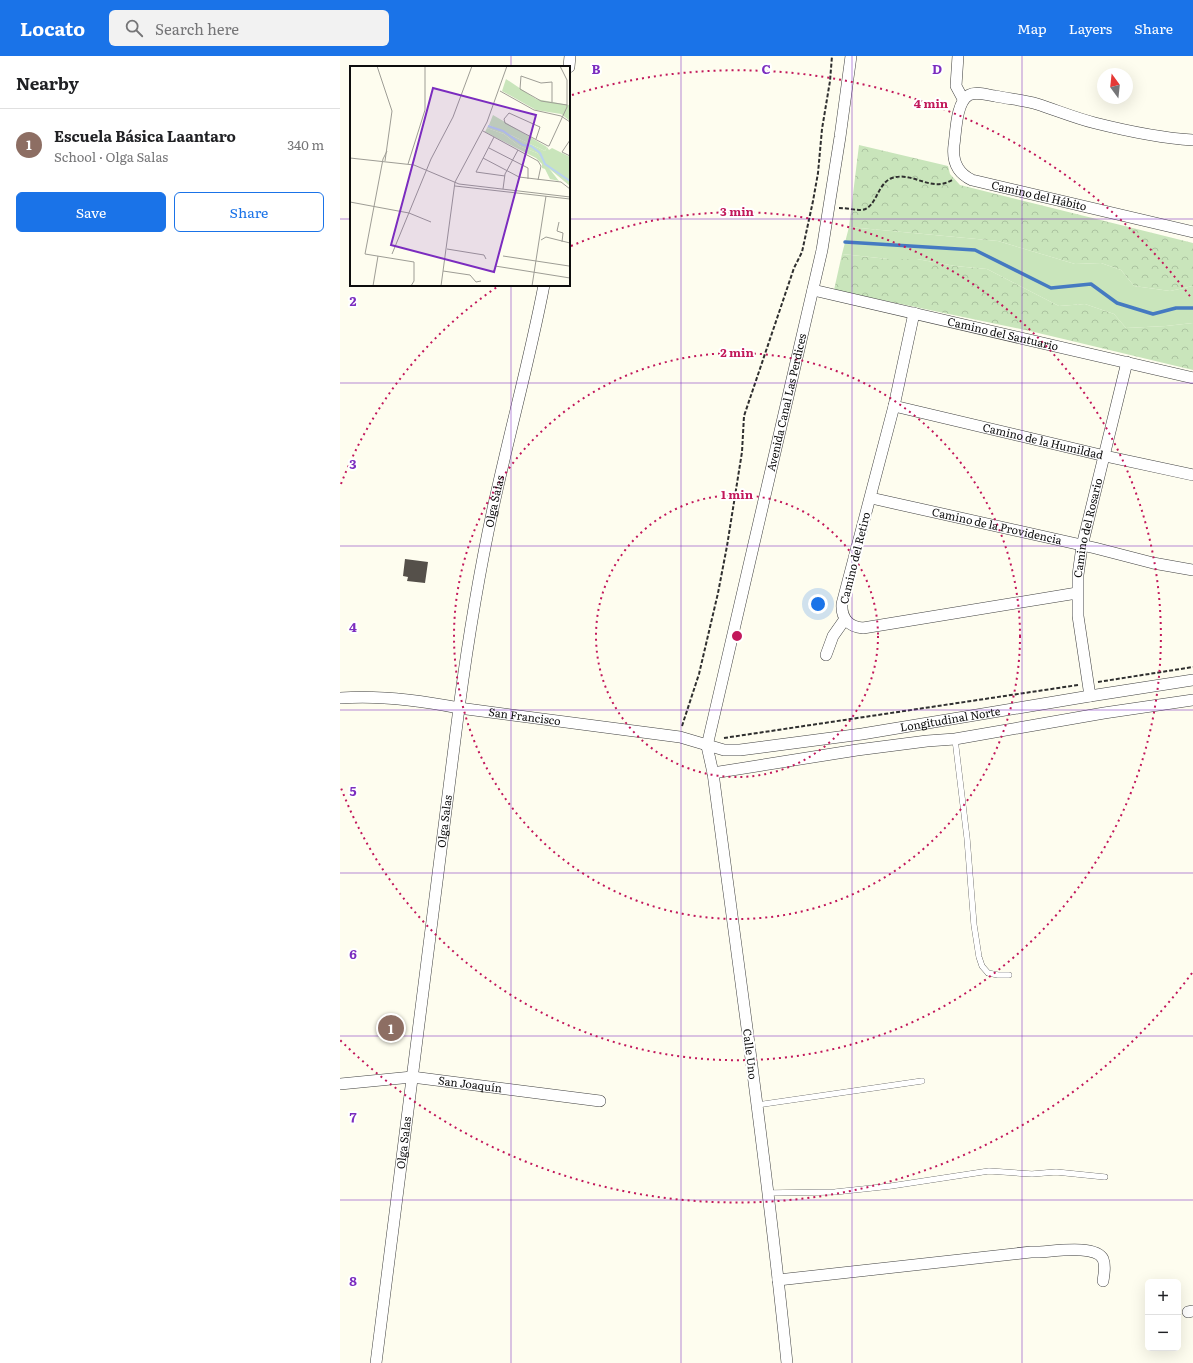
<!DOCTYPE html>
<html lang="en">
<head>
<meta charset="utf-8">
<style>
  :root { --surface:#fff; --page:#f2f2f2; --text:#202124; --muted:#757577; --line:#e0e0e0; --accent:#1a73e8 }
  body { margin:0; font-family:Literata,serif; background:var(--page); color:var(--text) }
  .controls { position:absolute; right:12px; bottom:12px; display:grid; overflow:hidden; border-radius:6px; box-shadow:0 4px 16px #0002 }
  .controls button { width:36px; height:36px; display:grid; place-items:center; padding:0; border:0; border-bottom:1px solid var(--line); background:var(--surface); color:var(--text); font:20px sans-serif }
  .compass { position:absolute; left:757px; top:12px; width:36px; height:36px; border-radius:50%; background:var(--surface); box-shadow:0 4px 16px #0002; rotate:345deg }
  .you { position:absolute; left:478px; top:548px; width:14px; height:14px; margin:-10px; border:3px solid #fff; border-radius:50%; background:#1a73e8; box-shadow:0 0 0 6px #1a73e833 }
  .badge { display:grid; place-items:center; width:26px; height:26px; border-radius:50%; background:var(--accent); color:#fff; font-size:13px; font-weight:700 }
  .pin { position:absolute; translate:-50% -50%; border:2px solid #fff; box-shadow:0 1px 4px #0006 }
  .list { margin:0; padding:0; list-style:none }
  h2 { display:flex; justify-content:space-between; align-items:center; height:52px; margin:0; padding:0 16px; font-size:17px }
  h2 small { font-size:13px; font-weight:400; color:var(--muted) }
  .list li { display:grid; grid-template-columns:26px 1fr auto; gap:12px; align-items:center; box-sizing:border-box; height:72px; padding:0 16px; border-top:1px solid var(--line) }
  .list b { display:block; font-size:15px; white-space:nowrap }
  .list p { margin:0; font-size:13px; white-space:nowrap; color:var(--muted) }
  .list em { font-size:13px; font-style:normal; color:var(--muted) }
  .actions { display:flex; gap:8px; padding:12px 16px }
  .actions a { flex:1; padding:9px 0; border:1px solid var(--accent); border-radius:6px; text-align:center; font-size:14px; color:var(--accent) }
  .actions .main { background:var(--accent); color:#fff }
  .icon { flex:none; width:22px; height:22px; fill:none; stroke:currentColor; stroke-width:2; stroke-linecap:round; stroke-linejoin:round }
  .map { position:relative; flex:none; width:853px; height:1307px; overflow:hidden }
  header { display:flex; align-items:center; gap:24px; box-sizing:border-box; height:56px; padding:0 20px; background:var(--accent); color:#fff }
  header strong { font-size:19px }
  nav { display:flex; gap:22px; margin-inline-start:auto; font-size:14px }
  .search { width:280px; height:36px; background:var(--page); display:flex; align-items:center; gap:10px; box-sizing:border-box; padding:0 14px; border-radius:6px; color:var(--muted); font-size:15px }
  main { display:flex }
  aside { flex:1; background:var(--surface) }
  .map>svg:first-child { display:block }
  .grass { fill:#c9e5bb }
  .park { fill:url(#park-crowns) }
  .lines { fill:none; stroke-linecap:round; stroke-linejoin:round }
  .stream { stroke:#457ac1; stroke-width:3.5 }
  .building { fill:#55504a }
  .lane-casing { stroke:#404040; stroke-width:6 }
  .street-casing { stroke:#404040; stroke-width:12 }
  .path { stroke:#2f2f2f; stroke-width:2; stroke-dasharray:4 2; stroke-linecap:butt }
  .lane { stroke:#fff; stroke-width:5.5 }
  .street { stroke:#fff; stroke-width:11 }
  .grid { fill:none; stroke:#7b2cbf; stroke-width:1; stroke-opacity:0.55 }
  .ring { fill:none; stroke:#c2185b; stroke-width:2; stroke-dasharray:2 4 }
  .labels { text-anchor:middle; stroke-width:4; stroke-linejoin:round; paint-order:stroke }
  .street-label { font-size:11px; fill:#0d0d0d; stroke:#fff }
  .inset-river { fill:none; stroke:#b8d1f0; stroke-width:2 }
  .inset-road { fill:none; stroke:#9e9d95; stroke-width:1 }
  .view { fill:#7b2cbf; fill-opacity:0.15; stroke:#7b2cbf; stroke-width:2 }
  .inset-edge { fill:none; stroke:#0d0d0d; stroke-width:2 }
  .grid-label { font-size:13px; text-anchor:middle; font-weight:bold; fill:#7b2cbf; stroke:#fff; stroke-width:4; stroke-linejoin:round; paint-order:stroke }
  .centre { fill:#c2185b; stroke:#fff; stroke-width:2 }
  .ring-label { font-size:12px; text-anchor:middle; font-weight:bold; fill:#c2185b; stroke:#fff; stroke-width:4; stroke-linejoin:round; paint-order:stroke }
</style>
</head>
<body>
<header>
<strong>Locato</strong>
<div class="search"><svg class="icon" aria-label="search" viewBox="0 0 24 24"><circle cx="10" cy="10" r="6"/><path d="M15 15l6 6"/></svg>Search here</div>
<nav><a>Map</a><a>Layers</a><a>Share</a></nav>
</header>
<main>
<aside>
<h2>Nearby<small></small></h2>
<ul class="list">
<li><span class="badge" style="background:#8d6e63">1</span><div><b>Escuela Básica Laantaro</b><p>School · Olga Salas</p></div><em>340 m</em></li>
</ul>
<div class="actions"><a class="main">Save</a><a>Share</a></div>
</aside>
<div class="map">
<svg width="853" height="1307" viewBox="0 0 853 1307">
  <defs>
    <pattern id="park-crowns" width="20" height="18" patternUnits="userSpaceOnUse"><rect width="20" height="18" fill="#c9e5bb"/><path d="M2 6a3 3 0 1 1 6 0M12 15a3 3 0 1 1 6 0" fill="none" stroke="#abc3a0"/></pattern>
  </defs>
  <rect width="100%" height="100%" fill="#fefdef"/>
  <path class="grass" d="M509 171 658 185 735 208 761 207 781 214 794 230 830 235 853 230V267L826 270 786 272 774 258 745 248 719 250 647 213 615 210 577 203H548L502 198Z"/>
  <path class="park" d="M519 89 608 110 610 118 620 129 853 187V230L830 235 794 230 781 214 761 207 735 208 658 185 509 171Z
    M502 198 548 203H577L615 210 647 213 719 250 745 248 774 258 786 272 826 270 853 267V314L690 275 494 234Z"/>
  <g class="lines">
    <path class="stream" d="M505 186 635 194 711 232 751 228 777 247 813 258 836 252H853"/>
  </g>
  <path class="building" d="M65 503 88 506 85 527 67 525 68 521 63 520Z"/>
  <g class="lines">
    <defs>
      <path id="lane" d="M615 683 627 782 634 869 639 901 642 910 648 917 658 919H669
        M417 1049 582 1025
        M428 1137 495 1136 551 1130 649 1115 692 1118 716 1116 765 1121"/>
      <g id="street">
        <path d="M618 0 616 30 623 43"/>
        <path d="M229 11 230 0"/>
        <path id="s1" d="M853 84C819 82 787 75 755 67 735 62 716 54 697 48 684 44 669 43 655 40 647 39 636 35 629 39 616 46 616 76 614 89 612 105 617 117 632 124L853 176"/>
        <path id="s2" d="M473 234 853 322"/>
        <path d="M574 257 554 350 502 548C501 562 509 571 523 572L737 537"/>
        <path id="s3" d="M554 350 765 400 853 419"/>
        <path id="s4" d="M531 442 755 492 813 507 853 514"/>
        <path d="M486 599 493 580 505 563"/>
        <path id="s5" d="M750 640 738 560V519L742 490 787 306"/>
        <path id="s6" d="M0 642C40 639 79 644 119 652L340 681 384 694H400L522 678 750 640 853 624"/>
        <path d="M373 717 517 694 587 685 615 683 764 657 853 644"/>
        <path id="s7" d="M0 1028 72 1021 260 1045"/>
        <path d="M438 1224 691 1196C706 1197 755 1187 763 1203 766 1210 764 1218 763 1225"/>
        <path d="M848 1256 853 1255"/>
        <path id="s8" d="M36 1307 119 652C129 577 141 504 158 430 173 363 191 297 204 229"/>
        <path id="s9" d="M447 1307C427 1110 399 914 373 717L367 690 482 194 500 81 511 0"/>
      </g>
    </defs>
    <use href="#lane" class="lane-casing"/>
    <use href="#street" class="street-casing"/>
    <path class="path" d="M499 152C506 152 514 154 521 154 537 153 536 128 552 122 574 115 590 137 612 124
      M758 626 853 611
      M342 670 359 618 378 537 387 490 402 396 404 360 454 212 462 196 473 145 478 117 482 73 490 25 492 0
      M384 682 738 629"/>
    <use href="#lane" class="lane"/>
    <use href="#street" class="street"/>
  </g>
  <path class="grid" d="M171 0V11M341 0V1307M512 0V1307M682 0V1307M0 163H11M229 163H853M171 229V1307M0 327H853M0 490H853M0 654H853M0 817H853M0 980H853M0 1144H853"/>
  <g class="ring">
    <circle cx="397" cy="580" r="141"/>
    <circle cx="397" cy="580" r="283"/>
    <path d="M1 428A424 424 0 0 1 157 231M231 190A424 424 0 1 1 1 732"/>
    <path d="M852 917A566 566 0 0 1 0 984M232 39A566 566 0 0 1 852 243"/>
  </g>
  <g class="labels">
    <g class="street-label">
      <text dy="4" stroke="none"><textPath href="#s1" startOffset="395">Camino del Hábito</textPath></text>
      <text dy="4" stroke="none"><textPath href="#s2" startOffset="195">Camino del Santuario</textPath></text>
      <text dy="4" stroke="none"><textPath href="#s9" startOffset="975">Avenida Canal Las Perdices</textPath></text>
      <text dy="4" stroke="none"><textPath href="#s3" startOffset="153">Camino de la Humildad</textPath></text>
      <text dy="4" stroke="none"><textPath href="#s8" startOffset="870">Olga Salas</textPath></text>
      <text dy="4" stroke="none"><textPath href="#s4" startOffset="129">Camino de la Providencia</textPath></text>
      <text dy="4" stroke="none"><textPath href="#s5" startOffset="170">Camino del Rosario</textPath></text>
      <text transform="translate(515 502) rotate(-76)" y="4">Camino del Retiro</text>
      <text dy="4" stroke="none"><textPath href="#s6" startOffset="186">San Francisco</textPath></text>
      <text dy="4" stroke="none"><textPath href="#s6" startOffset="617">Longitudinal Norte</textPath></text>
      <text dy="4" stroke="none"><textPath href="#s8" startOffset="546">Olga Salas</textPath></text>
      <text transform="translate(410 998) rotate(83)" y="4">Calle Uno</text>
      <text dy="4" stroke="none"><textPath href="#s7" startOffset="131">San Joaquín</textPath></text>
      <text dy="4" stroke="none"><textPath href="#s8" startOffset="222">Olga Salas</textPath></text>
    </g>
  </g>
  <g transform="translate(10 10)">
    <rect width="220" height="220" fill="#fefdef"/>
    <path d="M139 59 195 85 197 81 199 84 202 82 220 91V120L196 100 187 87 169 80 154 68 137 62Z" fill="#c9e5bb"/>
    <path d="M156 13 186 33 219 39 220 55 211 48 186 44 152 25ZM143 49 197 81 195 85 139 59ZM137 62 154 68 169 80 187 87 209 115 200 113 195 103 192 102V98L186 92 135 66Z" fill="#c9e5bb"/>
    <path class="inset-river" d="M138 60 153 65 173 79 181 80 190 87 195 98 220 115"/>
    <path class="inset-road" d="M27 0 42 45 35 95M150 25 184 44 211 50 220 56M202 36V16L191 17 171 10 170 23 191 35 217 39M133 65 188 95 191 100 188 114M144 71 126 106 155 110M186 73 190 61 159 47 154 53 155 57 198 80H199L217 41V14L210 0M220 74 212 86 220 90M139 82 178 102V113M37 85 33 93 15 188 64 196V215L61 220M0 92 64 99 109 118 220 131M133 92 169 111 211 116 220 123M58 98 75 44V0M105 120 220 133M153 123 155 108 168 84M0 136 59 147 81 156M209 156 207 165 213 167 212 176M191 174 196 171 220 177M97 183 134 189 136 193M42 188 81 93 103 51 122 0M153 190 219 200M145 200 220 212M93 205 120 209 126 216 131 215M23 220 28 190M91 220 105 116 137 56 157 0M182 220 196 130"/>
    <path class="view" d="M83 22 186 49 144 206 41 179Z"/>
    <rect width="220" height="220" class="inset-edge"/>
  </g>
  <g class="grid-label">
    <text x="256" y="18">B</text>
    <text x="426" y="18">C</text>
    <text x="597" y="18">D</text>
    <text x="13" y="250">2</text>
    <text x="13" y="413">3</text>
    <text x="13" y="576">4</text>
    <text x="13" y="740">5</text>
    <text x="13" y="903">6</text>
    <text x="13" y="1066">7</text>
    <text x="13" y="1230">8</text>
  </g>
  <circle cx="397" cy="580" r="6" class="centre"/>
  <g class="ring-label">
    <text x="591" y="52">4 min</text>
    <text x="397" y="160">3 min</text>
    <text x="397" y="301">2 min</text>
    <text x="397" y="443">1 min</text>
  </g>
</svg>
<div class="controls">
<button>+</button>
<button>−</button>
</div>
<svg class="compass" viewBox="-18 -18 36 36"><path d="M0-13l5 13h-10z" fill="#e53935"/><path d="M0 13l5-13h-10z" fill="#757577"/></svg>
<div class="you"></div>
<div class="pin badge" style="left:51px;top:972px;background:#8d6e63">1</div>
</div>
</main>
</body>
</html>
